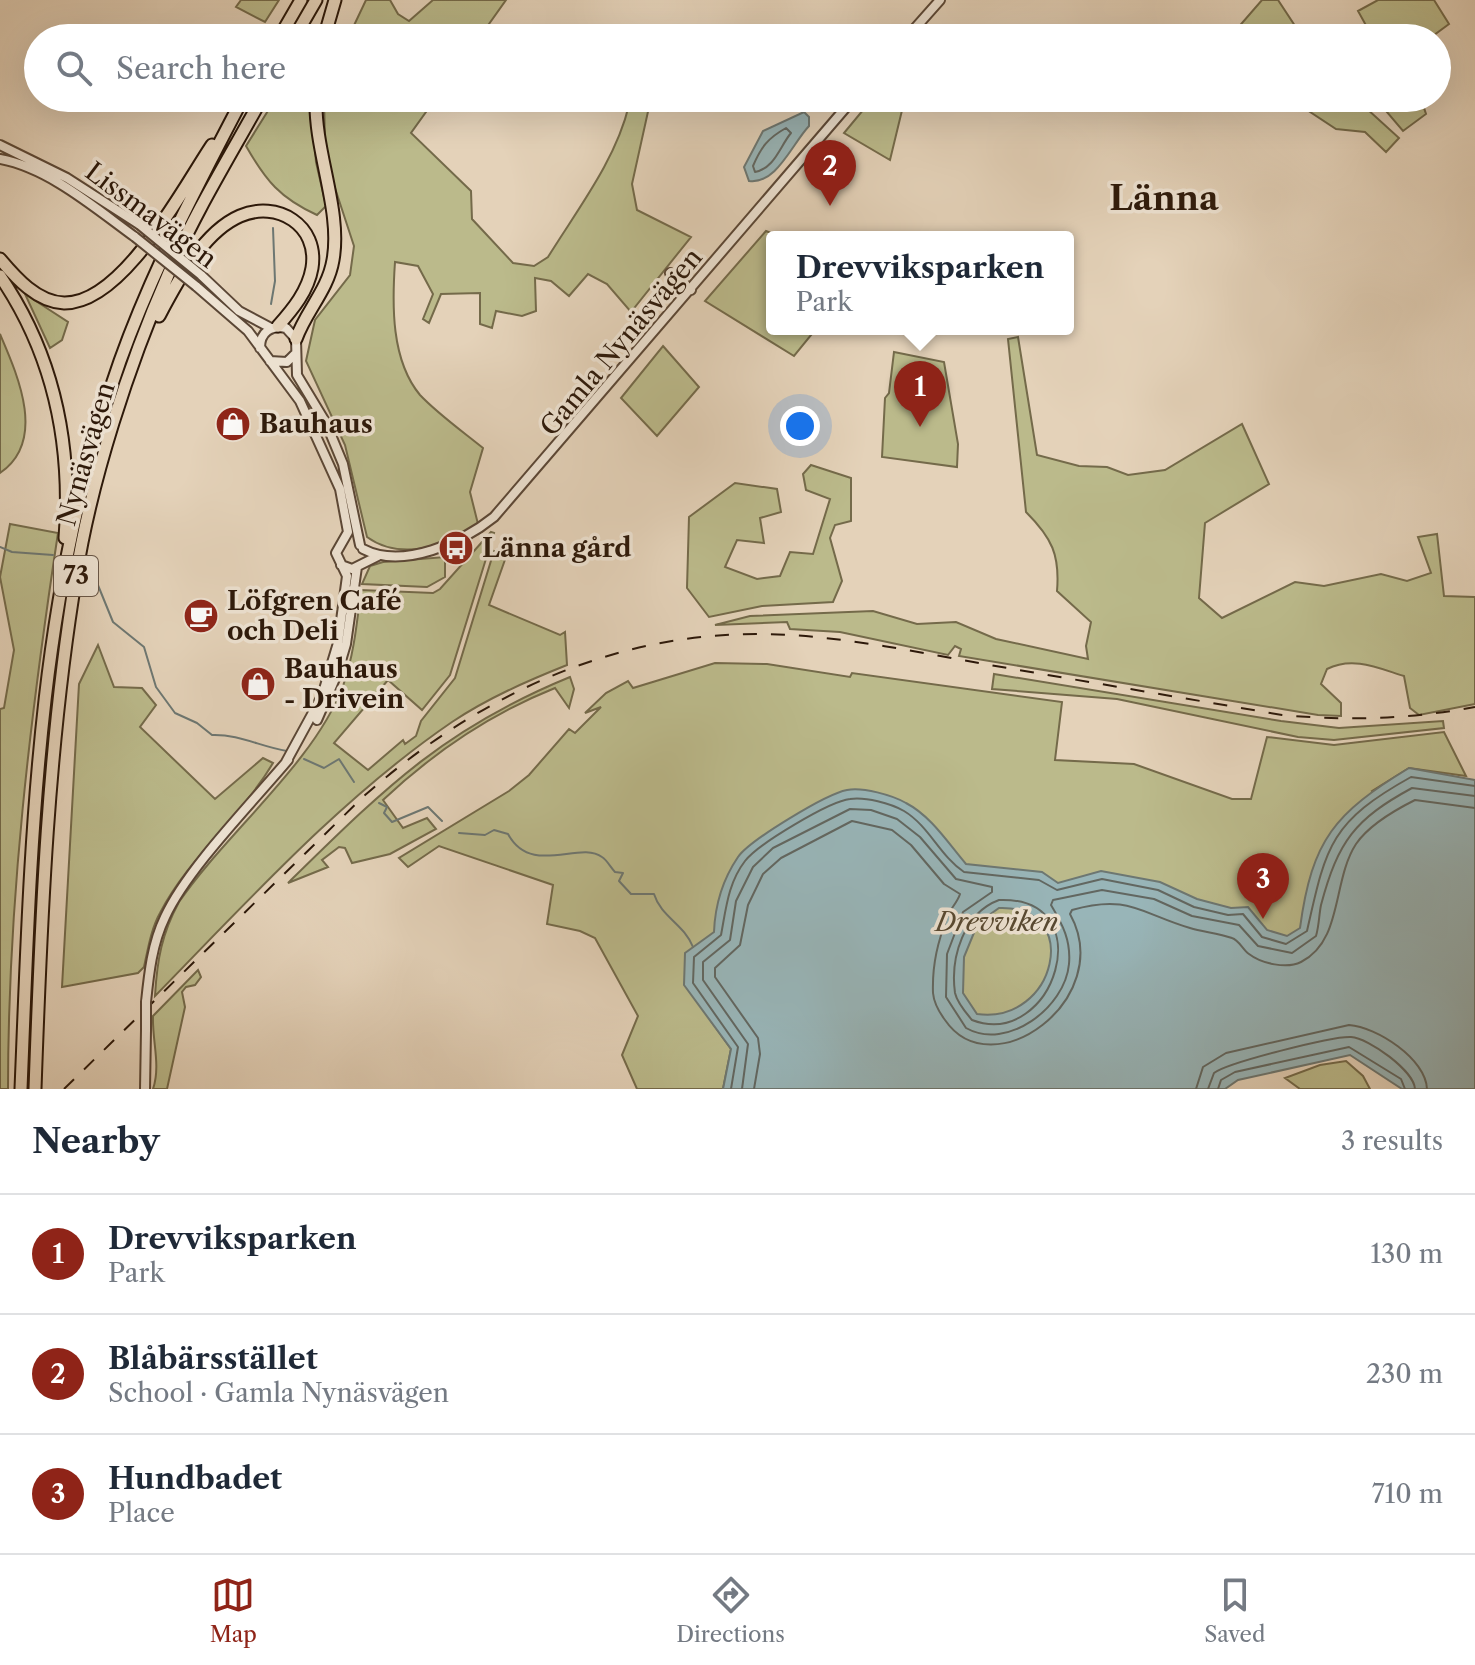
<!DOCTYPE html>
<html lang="en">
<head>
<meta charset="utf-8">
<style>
  :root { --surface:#fff; --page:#f2f2f3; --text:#1f2937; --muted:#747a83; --line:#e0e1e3; --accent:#8f2418 }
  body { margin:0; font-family:"Libre Caslon Text",serif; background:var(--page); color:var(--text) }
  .you { position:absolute; left:800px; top:426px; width:28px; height:28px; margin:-20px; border:6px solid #fff; border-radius:50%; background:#1a73e8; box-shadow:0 0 0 12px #1a73e833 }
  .badge { display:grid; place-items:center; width:52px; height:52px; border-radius:50%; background:var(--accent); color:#fff; font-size:26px; font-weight:700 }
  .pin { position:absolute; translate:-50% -66px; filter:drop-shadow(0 2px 4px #0008) }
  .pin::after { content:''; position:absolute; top:42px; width:28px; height:24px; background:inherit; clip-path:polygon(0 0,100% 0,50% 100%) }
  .popup { position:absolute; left:766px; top:231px; width:308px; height:104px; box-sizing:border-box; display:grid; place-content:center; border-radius:8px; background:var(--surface); filter:drop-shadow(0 2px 6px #0005); font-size:26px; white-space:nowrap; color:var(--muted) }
  .popup b { font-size:30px; color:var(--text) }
  .popup::after { content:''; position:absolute; left:50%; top:100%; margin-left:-16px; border:16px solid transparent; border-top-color:var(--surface) }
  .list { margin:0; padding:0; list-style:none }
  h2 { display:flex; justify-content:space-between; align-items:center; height:104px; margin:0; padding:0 32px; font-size:34px }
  h2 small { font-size:26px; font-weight:400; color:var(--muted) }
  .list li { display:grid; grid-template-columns:52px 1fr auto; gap:24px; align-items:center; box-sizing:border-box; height:120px; padding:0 32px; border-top:2px solid var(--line) }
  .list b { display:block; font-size:30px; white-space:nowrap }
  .list p { margin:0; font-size:26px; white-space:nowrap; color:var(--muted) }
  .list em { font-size:26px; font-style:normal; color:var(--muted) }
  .icon { flex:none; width:44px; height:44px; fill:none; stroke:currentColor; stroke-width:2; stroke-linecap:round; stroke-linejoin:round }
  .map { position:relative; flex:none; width:1475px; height:1089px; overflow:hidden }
  .search { position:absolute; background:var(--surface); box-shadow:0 8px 32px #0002; left:24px; right:24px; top:24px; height:88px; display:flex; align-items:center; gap:20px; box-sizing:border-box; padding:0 28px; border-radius:44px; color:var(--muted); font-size:30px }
  .sheet { height:464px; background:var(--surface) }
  nav { display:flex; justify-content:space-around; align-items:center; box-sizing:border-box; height:112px; border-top:2px solid var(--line); background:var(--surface); font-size:22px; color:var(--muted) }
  nav a { display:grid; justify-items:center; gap:4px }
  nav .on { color:var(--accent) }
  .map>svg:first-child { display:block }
  .green { fill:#bbba8b; stroke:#746a4a; stroke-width:2 }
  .water { fill:#98b5b8; stroke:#6d7772; stroke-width:2; fill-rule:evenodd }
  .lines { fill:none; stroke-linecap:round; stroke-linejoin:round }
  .shore { stroke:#626761; stroke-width:2 }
  .stream { stroke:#6d7772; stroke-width:2 }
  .tertiary-casing { stroke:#5b4736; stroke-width:12 }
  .motorway-casing { stroke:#2d190a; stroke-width:15 }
  .tertiary { stroke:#ede2d2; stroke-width:8 }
  .motorway { stroke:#e4d2b9; stroke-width:11 }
  .rail { stroke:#2d190a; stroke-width:2; stroke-dasharray:14 14; stroke-linecap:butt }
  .tertiary-bridge-casing { stroke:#5b4736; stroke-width:12; stroke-linecap:butt }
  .tertiary-bridge { stroke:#ede2d2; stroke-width:8 }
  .labels { text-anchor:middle; stroke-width:7; stroke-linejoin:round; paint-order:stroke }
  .shield { fill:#ede2d2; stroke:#675546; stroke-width:2 }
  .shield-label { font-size:24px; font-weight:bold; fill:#2d190a }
  .street-label { font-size:26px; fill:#2d190a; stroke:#ede2d2 }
  .poi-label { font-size:26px; font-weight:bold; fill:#2d190a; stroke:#ede2d2; text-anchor:start }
  .park-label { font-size:26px; font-style:italic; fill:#584931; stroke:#ede2d2 }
  .district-label { font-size:34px; font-weight:bold; fill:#2d190a; stroke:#ede2d2 }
</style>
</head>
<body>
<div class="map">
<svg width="1475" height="1089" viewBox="0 0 1475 1089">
  <rect width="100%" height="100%" fill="#e4d2b9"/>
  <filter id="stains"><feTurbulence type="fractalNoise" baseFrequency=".0025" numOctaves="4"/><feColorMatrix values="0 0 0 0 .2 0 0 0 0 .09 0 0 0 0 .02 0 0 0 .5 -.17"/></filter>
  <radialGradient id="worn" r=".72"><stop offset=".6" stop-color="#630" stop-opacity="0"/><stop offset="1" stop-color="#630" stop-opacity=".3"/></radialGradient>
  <path class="green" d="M241 0H279L265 22 236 7Z
    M366 0H390L398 14 409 21 433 0H506L479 38H348Z
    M1262 0H1278L1303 38H1229Z
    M1378 0H1434L1449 24 1430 38H1373L1358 11Z
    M276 98H311L316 162 326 206 317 215C280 198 266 181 246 146Z
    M324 98H436L411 133 471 191 472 219 513 263 534 266 548 257C577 210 616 160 629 105L621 98H651L632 184 637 210 691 237 631 312 607 284 588 274 569 296 551 281 535 278 536 311 522 316 496 311 492 328 480 324V293L441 294 429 323 423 319 433 294 418 266 395 262C392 305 391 360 420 395 438 414 462 431 483 448L470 492 478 524C449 547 400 561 367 537L345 445 306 361 315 320 350 275 354 246 333 182 325 143Z
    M873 98H905L890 160 844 133Z
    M1289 98H1355L1399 138 1386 152 1365 132 1336 129Z
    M1375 98H1414L1422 102 1426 114 1403 131Z
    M766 231 781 237H772V329H816L794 356 705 301Z
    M25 294 68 322 62 340 50 348Z
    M0 334C18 376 47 441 0 473Z
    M1018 337 1037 455 1079 466 1107 467 1128 475 1165 470 1242 424 1269 484 1205 523 1199 598 1222 618 1295 582 1324 586 1381 574 1407 581 1431 573 1418 537 1437 534 1444 596 1475 597V704L1419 715 1410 708 1404 676C1378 668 1353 656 1327 669L1321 684 1341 703V716L1318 715 959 656 961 649 955 646 948 655 840 632 790 629 787 622 715 625 750 616 873 611 917 624 956 622 996 639 1088 659 1086 646 1091 622 1057 591C1060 555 1052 538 1026 512L1008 339Z
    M663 346 699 387 657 436 621 398Z
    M894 352 944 362 958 444 957 467 882 457 885 398 889 393Z
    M811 465 851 478V521L835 525 830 538 842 581 833 602 762 606 709 617 687 588 689 517 735 483 777 489 781 512 760 518 764 543 737 540 725 567 757 579 780 576 790 552 813 554 830 499 806 490 803 474Z
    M10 524 58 533C30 718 8 902 8 1089H0V709L4 708 14 650 0 577Z
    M491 532 494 533 450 675 422 710 388 680 334 743 368 770 403 740 405 744 416 736 421 721 455 678 494 551 507 554 489 605 560 635 565 632 567 665C527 681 488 698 452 722 342 797 248 901 155 996 157 960 162 933 179 902 226 833 314 763 343 686 354 655 357 622 361 590L433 593 440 589Z
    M445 557V577L427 587 362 584 370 566 383 562Z
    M98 645 114 687 142 688 156 705 140 727 215 799 263 758 273 763C241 817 189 857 160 913 151 929 148 949 144 967L138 973 62 987 79 684Z
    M715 663 767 664 850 677 852 673 1062 702 1055 760 1134 764 1232 799H1251L1267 737 1334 745 1444 732 1466 776 1409 768 1372 791 1475 956 1074 1089 711 1021 731 1049 723 1089H637L622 1055 638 1016 595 938 580 931 547 924 553 885 439 846 408 867 399 858 509 791 529 775 569 729 575 733 601 707 585 713 606 693 628 681 633 688Z
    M994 674 1281 721 1339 728 1443 721 1444 728 1334 740 1298 737 1117 699 992 689Z
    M570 677 574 689 569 708 555 688C490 714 434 752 383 800L403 828 427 818 436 829 390 854 352 863 345 848 339 847 322 860 328 867 288 883C384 789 443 729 570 677Z
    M198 970 201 977 195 985 186 987 182 992 185 1007 167 1089H153C161 1065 152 1041 153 1016Z
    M1346 1061 1363 1076 1370 1089H1300L1285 1078 1320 1065Z"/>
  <path class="water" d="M804 112 809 117V126C792 144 776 185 749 181L744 167 763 131Z
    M1409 768 1475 780V1089H1402L1350 1055 1238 1080 1225 1089H723L731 1049 684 985 685 953 714 932C715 906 723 879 738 857 750 840 826 794 847 790 863 787 892 795 906 803 931 816 948 843 966 864L1042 872 1058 883 1101 871 1160 882 1197 899 1231 908 1248 907 1267 930 1287 936 1300 928C1312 839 1335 813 1409 768ZM999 908C1084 905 1056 1025 977 1014L963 993 964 957 978 923Z"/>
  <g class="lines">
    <path class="shore" d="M786 128 791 133C780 146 775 168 755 172L753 166C761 147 768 138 786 128Z
      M999 900C1103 896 1054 1051 972 1020 966 1013 957 1002 955 993 950 957 964 913 999 900Z
      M731 1089 738 1047 693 983 694 957 721 935C726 909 728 883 745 861 758 844 830 801 850 799 866 797 890 803 904 811 929 826 940 856 964 872L1039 880 1057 890 1102 879 1158 890 1194 907 1228 915 1243 914 1262 937 1286 944 1307 931C1326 846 1330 822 1411 777L1475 786
      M742 1089 748 1044 703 980V962L730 940 736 901 753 867 773 848 850 809 871 810 897 819 920 837 956 879 992 887V892L963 912 947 954 946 997 966 1028C1007 1051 1065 1008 1069 964 1071 941 1063 925 1051 905L1053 900 1102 890 1154 899 1192 916 1239 925 1258 946 1292 953 1316 936C1319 926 1319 915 1321 905 1338 841 1355 819 1412 788L1475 796
      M754 1089 760 1054 758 1038 715 977V968L740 945 748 905 763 874 781 858 852 821 892 830 911 845 944 884 960 894C958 901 952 907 948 915 938 941 932 964 933 993 934 1004 939 1012 945 1020 992 1089 1117 999 1070 914L1072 910C1128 894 1140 913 1190 928 1203 932 1218 933 1232 938 1239 940 1243 950 1249 954 1262 964 1287 969 1301 962 1343 941 1332 881 1356 844 1369 825 1395 810 1415 800L1475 808
      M1196 1089 1203 1067 1226 1053 1349 1025C1377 1027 1426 1059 1427 1089
      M1208 1089 1214 1073C1227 1063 1332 1036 1351 1037 1369 1038 1414 1071 1415 1089
      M1218 1089 1221 1080 1235 1072 1349 1047 1401 1079 1405 1089"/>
    <path class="stream" d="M271 304 275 281 273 228
      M0 547 12 552 53 555
      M93 573 113 622 144 647 156 687 175 713 197 723 212 735C239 734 261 747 287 751
      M304 759 324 768 339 759 354 782
      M379 803 387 807 384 813 392 822 428 807 442 821
      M459 833 485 835 494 830 508 834C531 877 580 840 602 857 607 860 611 868 615 872L623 873 619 881 631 894H654C661 917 684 924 693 947"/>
    <defs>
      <path id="tertiary" d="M909 35 940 0
        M887 38 901 31 912 38
        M0 145 67 178 140 225
        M0 159C49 168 95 208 135 237
        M670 273 691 290
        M201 275 239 311 271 328
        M196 286 248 331 300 401 340 489 348 532 336 553 347 576 338 643 322 696 286 762
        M260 348C260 332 271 325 286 328L296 339 297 375 326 423 343 464 360 545
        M270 361 287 362 294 355
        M363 549C403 570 463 542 494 517L854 98
        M341 565 352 569 378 556
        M317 720 337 674 346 644 357 567
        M146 1002C149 973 152 944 165 917 187 869 252 803 288 760
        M145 1089 146 1030"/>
      <path id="motorway" d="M279 38 301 0
        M294 38 316 0
        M324 38 335 0
        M0 259C16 278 37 302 64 303 123 304 183 188 212 145
        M0 276C54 355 72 444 65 538
        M159 316C177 282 203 232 240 216 277 200 319 225 312 268 308 291 293 309 278 326
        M296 339C306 311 328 290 333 260 342 210 314 151 316 98
        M21 1089C31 843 36 595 120 361 153 269 198 184 243 98
        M35 1089C41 918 48 745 76 576 91 480 129 364 168 275 194 214 230 156 262 98"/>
    </defs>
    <use href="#tertiary" class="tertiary-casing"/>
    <use href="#motorway" class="motorway-casing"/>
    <use href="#tertiary" class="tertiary"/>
    <use href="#motorway" class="motorway"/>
    <path class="rail" d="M64 1089 364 796C475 698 611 632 763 634 836 635 912 651 984 664 1083 681 1183 698 1282 715 1348 721 1410 719 1475 707"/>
    <defs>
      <path id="tertiary-bridge" d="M140 225 201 275
        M135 237 196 286
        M146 1030V1002"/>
    </defs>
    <use href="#tertiary-bridge" class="tertiary-bridge-casing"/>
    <use href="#tertiary-bridge" class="tertiary-bridge"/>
  </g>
  <defs>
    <symbol id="shop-disc" viewBox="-11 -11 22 22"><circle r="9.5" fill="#8f2418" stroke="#ede2d2"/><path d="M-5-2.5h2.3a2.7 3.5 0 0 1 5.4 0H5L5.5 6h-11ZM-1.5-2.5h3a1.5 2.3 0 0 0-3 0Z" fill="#fff"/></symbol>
    <symbol id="bus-disc" viewBox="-11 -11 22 22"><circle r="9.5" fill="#8f2418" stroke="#ede2d2"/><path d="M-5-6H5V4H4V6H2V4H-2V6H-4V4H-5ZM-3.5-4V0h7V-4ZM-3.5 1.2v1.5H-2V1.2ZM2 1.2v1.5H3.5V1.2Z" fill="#fff"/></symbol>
    <symbol id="cafe-disc" viewBox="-11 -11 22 22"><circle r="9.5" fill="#8f2418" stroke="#ede2d2"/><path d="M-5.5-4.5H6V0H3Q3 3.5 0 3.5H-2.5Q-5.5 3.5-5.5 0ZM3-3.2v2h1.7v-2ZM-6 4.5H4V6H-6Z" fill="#fff"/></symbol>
  </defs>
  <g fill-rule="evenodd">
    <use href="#shop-disc" x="213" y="404" width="40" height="40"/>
    <use href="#bus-disc" x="436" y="528" width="40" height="40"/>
    <use href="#cafe-disc" x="181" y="596" width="40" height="40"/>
    <use href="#shop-disc" x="238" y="664" width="40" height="40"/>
  </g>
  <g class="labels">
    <rect class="shield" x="54" y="556" width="44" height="40" rx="6"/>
    <g class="shield-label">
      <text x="76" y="584">73</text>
    </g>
    <g class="street-label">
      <text transform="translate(151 215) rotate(37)" y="9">Lissmavägen</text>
      <text transform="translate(621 342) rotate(-50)" y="9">Gamla Nynäsvägen</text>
      <text transform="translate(86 454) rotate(-74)" y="9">Nynäsvägen</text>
    </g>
    <g class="poi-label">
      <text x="259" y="433">Bauhaus</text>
      <text x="482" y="557">Länna gård</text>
      <text x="227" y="610">Löfgren Café<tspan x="227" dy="30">och Deli</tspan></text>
      <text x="284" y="678">Bauhaus<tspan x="284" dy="30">- Drivein</tspan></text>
    </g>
    <g class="park-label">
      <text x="997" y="931">Drevviken</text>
    </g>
    <g class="district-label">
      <text x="1164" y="210">Länna</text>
    </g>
  </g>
  <rect width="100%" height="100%" filter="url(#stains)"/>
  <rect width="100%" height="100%" fill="url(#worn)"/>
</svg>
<div class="you"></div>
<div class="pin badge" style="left:920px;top:427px">1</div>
<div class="popup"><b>Drevviksparken</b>Park</div>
<div class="pin badge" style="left:830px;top:206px">2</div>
<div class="pin badge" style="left:1263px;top:919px">3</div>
<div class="search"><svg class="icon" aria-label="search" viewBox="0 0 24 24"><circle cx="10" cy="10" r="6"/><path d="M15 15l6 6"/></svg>Search here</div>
</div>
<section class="sheet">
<h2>Nearby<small>3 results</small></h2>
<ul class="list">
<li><span class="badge">1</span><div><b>Drevviksparken</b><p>Park</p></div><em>130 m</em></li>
<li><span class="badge">2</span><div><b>Blåbärsstället</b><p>School · Gamla Nynäsvägen</p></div><em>230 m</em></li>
<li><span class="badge">3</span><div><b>Hundbadet</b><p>Place</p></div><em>710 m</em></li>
</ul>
</section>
<nav>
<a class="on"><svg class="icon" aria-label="map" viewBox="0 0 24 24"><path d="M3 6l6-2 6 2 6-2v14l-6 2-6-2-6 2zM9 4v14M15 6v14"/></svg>Map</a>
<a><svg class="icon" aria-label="directions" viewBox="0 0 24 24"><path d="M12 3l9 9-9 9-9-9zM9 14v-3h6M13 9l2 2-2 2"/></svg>Directions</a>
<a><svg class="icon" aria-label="saved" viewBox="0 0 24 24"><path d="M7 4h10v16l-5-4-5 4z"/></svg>Saved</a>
</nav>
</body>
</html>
